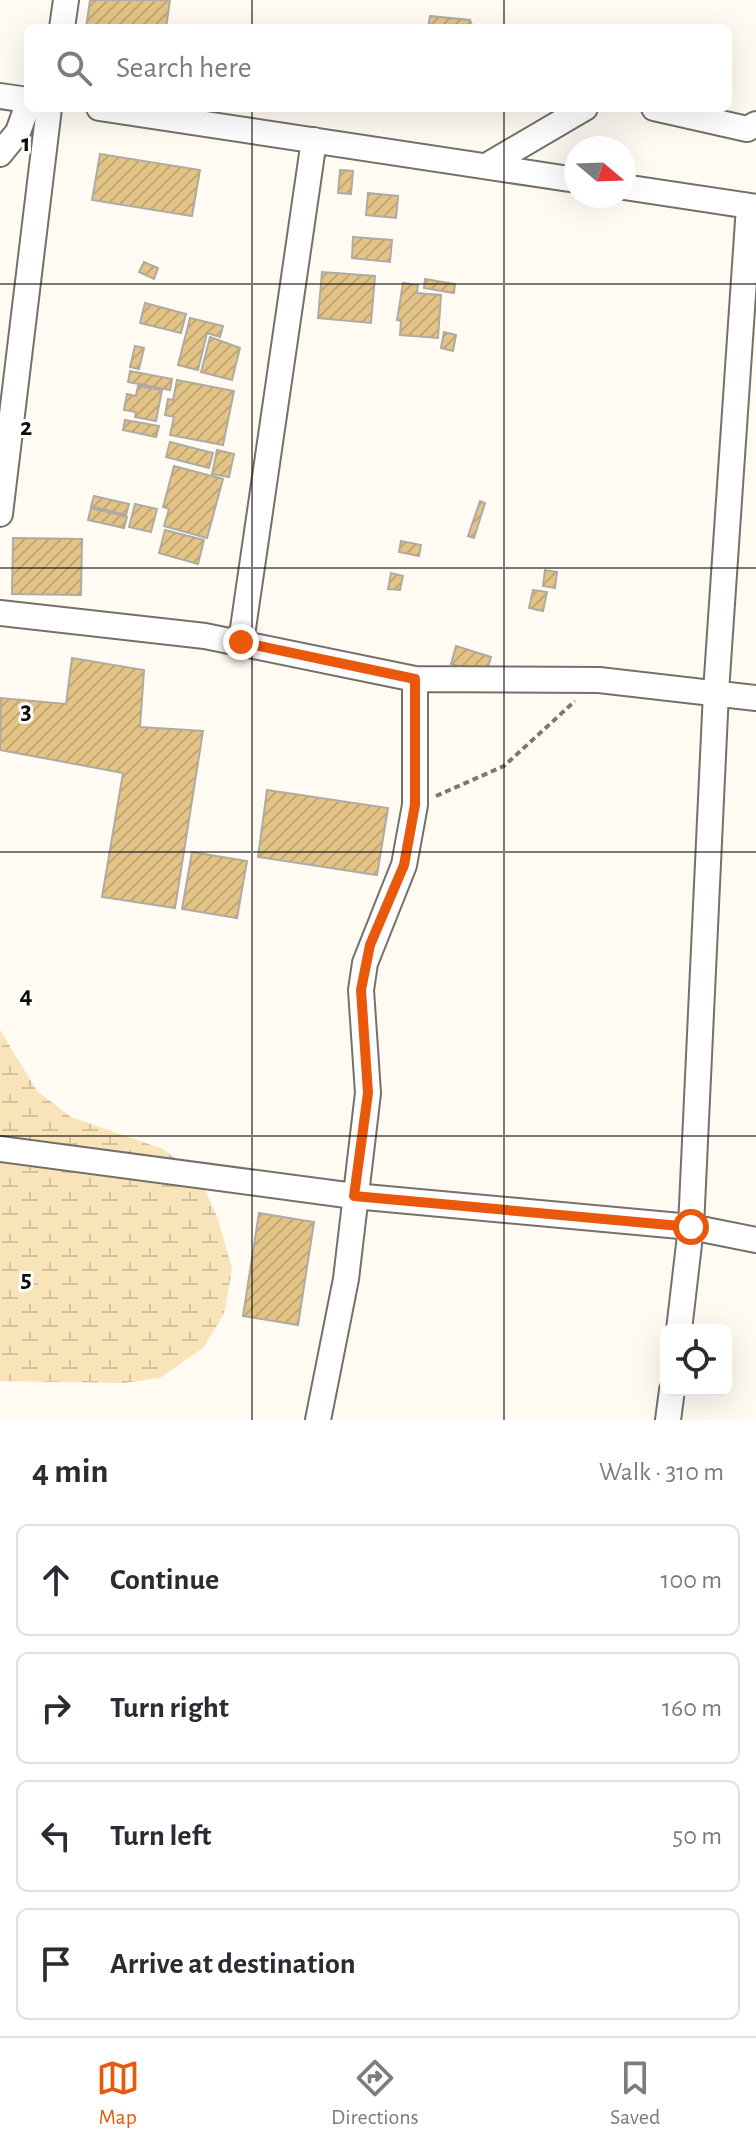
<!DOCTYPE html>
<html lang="en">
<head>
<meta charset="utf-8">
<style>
  :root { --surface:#fff; --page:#f7f7f7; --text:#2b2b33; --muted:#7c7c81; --line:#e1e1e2; --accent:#ea580c }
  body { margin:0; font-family:"Alegreya Sans",sans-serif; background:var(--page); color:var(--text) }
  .controls { position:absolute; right:24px; bottom:24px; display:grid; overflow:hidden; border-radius:12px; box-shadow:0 8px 32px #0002 }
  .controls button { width:72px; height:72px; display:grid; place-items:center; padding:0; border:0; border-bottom:2px solid var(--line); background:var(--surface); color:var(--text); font:40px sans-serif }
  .compass { position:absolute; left:564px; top:136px; width:72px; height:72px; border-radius:50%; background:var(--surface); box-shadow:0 8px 32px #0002; rotate:109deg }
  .stop { position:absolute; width:24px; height:24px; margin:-18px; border:6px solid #ea580c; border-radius:50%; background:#fff }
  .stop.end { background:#ea580c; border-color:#fff; box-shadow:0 2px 8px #0008 }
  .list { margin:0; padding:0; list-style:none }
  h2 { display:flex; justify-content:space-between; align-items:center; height:104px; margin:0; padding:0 32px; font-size:34px }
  h2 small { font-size:26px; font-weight:400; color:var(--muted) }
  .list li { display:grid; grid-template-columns:52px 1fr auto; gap:24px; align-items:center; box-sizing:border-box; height:112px; margin:0 16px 16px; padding:0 16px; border:2px solid var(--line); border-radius:12px }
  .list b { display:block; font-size:30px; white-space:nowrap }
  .list em { font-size:26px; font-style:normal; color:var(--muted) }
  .icon { flex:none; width:44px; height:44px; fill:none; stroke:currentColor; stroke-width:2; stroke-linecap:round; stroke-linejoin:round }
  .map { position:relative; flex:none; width:756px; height:1420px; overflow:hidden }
  .search { position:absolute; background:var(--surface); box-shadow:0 8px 32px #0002; left:24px; right:24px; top:24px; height:88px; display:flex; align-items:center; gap:20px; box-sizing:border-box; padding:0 28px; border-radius:12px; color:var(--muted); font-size:30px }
  .sheet { height:616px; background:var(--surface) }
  nav { display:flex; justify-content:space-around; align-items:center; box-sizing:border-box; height:112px; border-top:2px solid var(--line); background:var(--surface); font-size:22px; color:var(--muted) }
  nav a { display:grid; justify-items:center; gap:4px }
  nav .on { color:var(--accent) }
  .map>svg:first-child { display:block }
  .wetland { fill:url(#wetland-marsh) }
  .building { fill:url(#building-hatch); stroke:#afaba2; stroke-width:2 }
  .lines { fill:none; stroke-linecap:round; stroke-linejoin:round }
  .street-casing { stroke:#757169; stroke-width:28 }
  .path { stroke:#7a7872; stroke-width:4; stroke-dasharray:6 4; stroke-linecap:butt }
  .street { stroke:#fff; stroke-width:24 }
  .route { stroke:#ea580c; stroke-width:10 }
  .grid { fill:none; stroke:#0d0c09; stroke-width:2; stroke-opacity:0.55 }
  .grid-label { font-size:26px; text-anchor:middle; font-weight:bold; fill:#0d0c09; stroke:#fff; stroke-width:6; stroke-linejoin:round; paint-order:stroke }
</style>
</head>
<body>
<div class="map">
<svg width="756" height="1420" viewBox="0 0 756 1420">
  <defs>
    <pattern id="wetland-marsh" width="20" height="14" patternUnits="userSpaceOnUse" patternTransform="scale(2)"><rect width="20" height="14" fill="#f9e3b9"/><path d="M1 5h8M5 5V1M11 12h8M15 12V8" fill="none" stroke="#d4c29e"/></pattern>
    <pattern id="building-hatch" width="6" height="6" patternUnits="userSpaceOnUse" patternTransform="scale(2)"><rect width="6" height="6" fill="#e4c486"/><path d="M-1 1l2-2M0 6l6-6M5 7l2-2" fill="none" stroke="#c2a772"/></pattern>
  </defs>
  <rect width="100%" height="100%" fill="#fffbf3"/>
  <path class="wetland" d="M0 1030 37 1091 71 1117 163 1149 199 1177 218 1219 232 1269 224 1314 203 1348 160 1378 123 1383 0 1381Z"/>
  <path class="building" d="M90 0H170L166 28H86Z
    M430 16 470 20 473 28H428Z
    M100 154 200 170 192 216 92 200Z
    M340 170 353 171 351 194 338 193Z
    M368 193 398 196 396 218 366 215Z
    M353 237 392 240 390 262 352 258Z
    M144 262 158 268 154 279 139 272Z
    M322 272 375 276 371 323 318 318Z
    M425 279 455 284 454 293 424 288Z
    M403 283 418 285 417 293 441 295 438 338 400 335 401 321 397 320Z
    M145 303 186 314 181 333 140 323Z
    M190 318 223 326 220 337 207 333 198 370 178 365Z
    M444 332 456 335 453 351 441 348Z
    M210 337 240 348 232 380 201 372Z
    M135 346 144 348 139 369 130 367Z
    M130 371 172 379 170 390 128 382Z
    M177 380 234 391 223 445 170 435 174 417 165 415 168 399 173 400Z
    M138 386 162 390 156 421 135 417 136 412 124 410 127 394 136 396Z
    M125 420 159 426 156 437 123 430Z
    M170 442 213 453 209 468 166 457Z
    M217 450 234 454 229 477 212 474Z
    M174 466 223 479 207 538 164 526 169 509 163 507Z
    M94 496 129 504 126 515 91 506Z
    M480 501 485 503 474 538 468 536Z
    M135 504 157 509 151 532 129 527Z
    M91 508 127 517 124 528 88 520Z
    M165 530 204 540 198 564 159 553Z
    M13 538 82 539 81 595 12 594Z
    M401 541 421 545 419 556 399 552Z
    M545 570 557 572 555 588 543 586Z
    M391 573 403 576 400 590 388 589Z
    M533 590 547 592 543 611 529 608Z
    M456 646 491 657 486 674 451 664Z
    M72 658 144 670 140 727 203 731 175 908 102 897 123 773 0 750 1 698 66 704Z
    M267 790 388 808 377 875 258 857Z
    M192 852 247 861 237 918 182 909Z
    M259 1213 314 1222 298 1325 243 1316Z"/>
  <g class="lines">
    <defs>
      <path id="street" d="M62 28 66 0
        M0 96 28 100
        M99 108 576 180
        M654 108 747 129 756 124
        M0 154 18 132 28 104
        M486 166 585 108
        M624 187 756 207
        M0 514 49 108
        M0 613 205 636 415 679 599 680 756 698
        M241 642 314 140
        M0 1149 354 1196 691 1227 756 1240
        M679 1330 691 1227 716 692 749 206
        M318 1420 346 1279 368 1093 361 990 365 963 404 865 415 805V679
        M668 1420 672 1390"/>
    </defs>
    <use href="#street" class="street-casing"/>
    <path class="path" d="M436 796 504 766 575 701"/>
    <use href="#street" class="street"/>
  </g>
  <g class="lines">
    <path class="route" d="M241 642 415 679V805L404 865 370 945 361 990 368 1093 354 1196 691 1227"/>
  </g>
  <path class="grid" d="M252 0V28M504 0V28M252 108V1420M504 108V1420M0 284H756M0 568H756M0 852H756M0 1136H756"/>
  <g class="grid-label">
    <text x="26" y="151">1</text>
    <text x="26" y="435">2</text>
    <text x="26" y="719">3</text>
    <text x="26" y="1003">4</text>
    <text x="26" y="1287">5</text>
  </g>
</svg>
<div class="controls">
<button><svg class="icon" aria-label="locate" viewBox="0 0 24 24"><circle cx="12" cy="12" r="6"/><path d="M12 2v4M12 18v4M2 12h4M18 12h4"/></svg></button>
</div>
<svg class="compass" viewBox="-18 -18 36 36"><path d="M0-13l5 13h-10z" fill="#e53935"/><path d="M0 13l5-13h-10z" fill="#7c7c81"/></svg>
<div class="stop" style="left:691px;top:1227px"></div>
<div class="stop end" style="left:241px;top:642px"></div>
<div class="search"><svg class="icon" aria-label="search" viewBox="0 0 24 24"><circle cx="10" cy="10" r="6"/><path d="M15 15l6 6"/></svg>Search here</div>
</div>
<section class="sheet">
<h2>4 min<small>Walk · 310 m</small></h2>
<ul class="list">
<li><svg class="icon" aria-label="ahead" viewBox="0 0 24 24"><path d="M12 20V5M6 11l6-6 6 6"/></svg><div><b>Continue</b></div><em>100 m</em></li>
<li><svg class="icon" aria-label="right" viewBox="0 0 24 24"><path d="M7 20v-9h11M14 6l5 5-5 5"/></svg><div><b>Turn right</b></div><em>160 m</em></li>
<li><svg class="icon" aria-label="left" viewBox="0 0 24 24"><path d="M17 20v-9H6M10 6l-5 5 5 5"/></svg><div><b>Turn left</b></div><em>50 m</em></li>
<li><svg class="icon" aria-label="arrive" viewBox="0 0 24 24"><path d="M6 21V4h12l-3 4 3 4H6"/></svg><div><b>Arrive at destination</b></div></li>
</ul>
</section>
<nav>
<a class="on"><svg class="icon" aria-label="map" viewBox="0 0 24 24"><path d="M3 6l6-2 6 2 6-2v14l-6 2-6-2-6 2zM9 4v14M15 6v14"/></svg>Map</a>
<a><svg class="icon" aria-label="directions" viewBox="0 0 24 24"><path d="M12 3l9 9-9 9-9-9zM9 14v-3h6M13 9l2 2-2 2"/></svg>Directions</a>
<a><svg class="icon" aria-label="saved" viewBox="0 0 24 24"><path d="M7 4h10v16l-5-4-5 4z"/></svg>Saved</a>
</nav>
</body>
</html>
